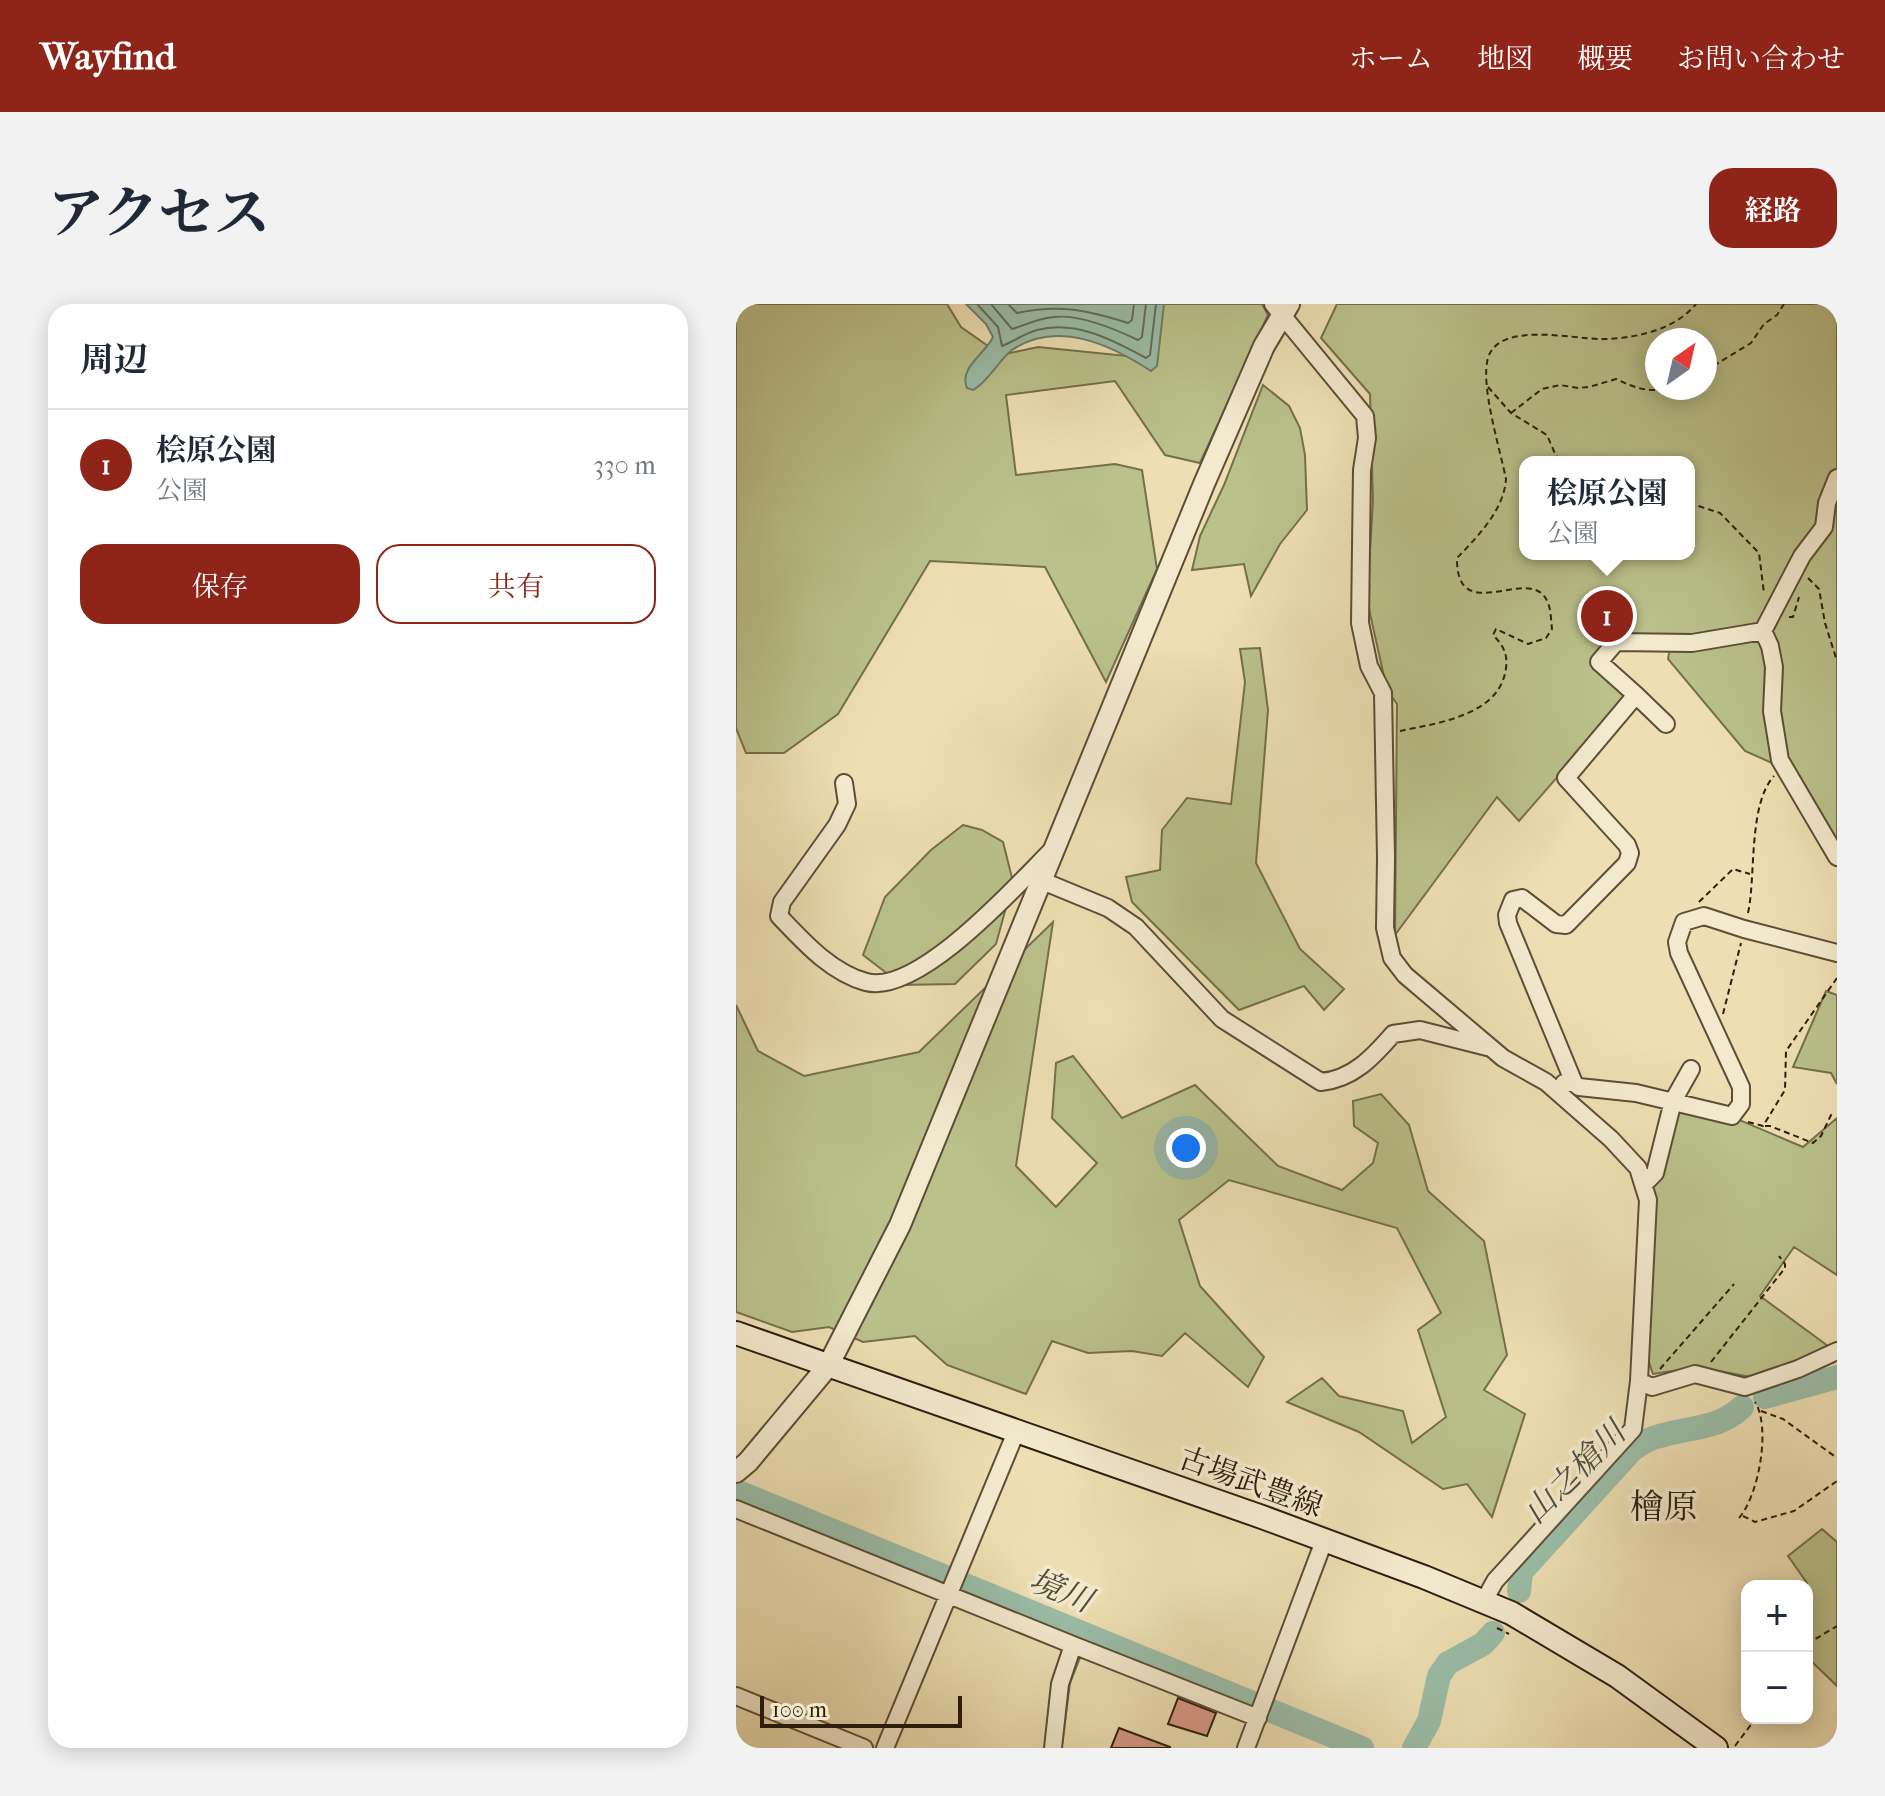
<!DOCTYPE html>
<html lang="ja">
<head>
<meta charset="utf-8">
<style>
  :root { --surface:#fff; --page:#f2f2f3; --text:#1f2937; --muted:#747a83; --line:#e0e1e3; --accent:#8f2418 }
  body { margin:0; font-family:"IM FELL French Canon","Noto Serif JP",serif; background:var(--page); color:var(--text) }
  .controls { position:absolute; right:24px; bottom:24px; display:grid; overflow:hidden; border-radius:16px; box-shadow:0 4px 20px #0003 }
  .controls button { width:72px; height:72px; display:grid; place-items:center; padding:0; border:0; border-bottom:2px solid var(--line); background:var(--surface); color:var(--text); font:40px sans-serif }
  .compass { position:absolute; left:909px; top:24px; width:72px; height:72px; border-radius:50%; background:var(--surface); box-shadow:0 4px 20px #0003; rotate:34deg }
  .scale { position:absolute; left:24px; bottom:20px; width:202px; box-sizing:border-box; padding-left:8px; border:4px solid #2d1e0d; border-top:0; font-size:22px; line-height:28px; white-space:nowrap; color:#2d1e0d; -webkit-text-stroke:6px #f3eace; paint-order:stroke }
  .you { position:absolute; left:450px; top:844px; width:28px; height:28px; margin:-20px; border:6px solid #fff; border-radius:50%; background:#1a73e8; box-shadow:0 0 0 12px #1a73e833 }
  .badge { display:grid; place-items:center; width:52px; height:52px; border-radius:50%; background:var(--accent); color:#fff; font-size:26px; font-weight:700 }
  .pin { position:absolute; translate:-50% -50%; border:4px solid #fff; box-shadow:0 2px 8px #0006 }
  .popup { position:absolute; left:783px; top:152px; width:176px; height:104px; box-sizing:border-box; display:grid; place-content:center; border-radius:16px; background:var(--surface); filter:drop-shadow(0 2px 6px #0005); font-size:26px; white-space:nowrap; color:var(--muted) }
  .popup b { font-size:30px; color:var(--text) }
  .popup::after { content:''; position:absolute; left:50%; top:100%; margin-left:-16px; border:16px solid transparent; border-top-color:var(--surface) }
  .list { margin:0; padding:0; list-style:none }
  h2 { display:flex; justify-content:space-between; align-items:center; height:104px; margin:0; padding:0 32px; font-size:34px }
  h2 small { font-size:26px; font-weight:400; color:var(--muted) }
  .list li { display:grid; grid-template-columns:52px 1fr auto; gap:24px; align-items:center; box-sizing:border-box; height:112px; padding:0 32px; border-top:2px solid var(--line) }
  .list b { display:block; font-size:30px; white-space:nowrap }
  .list p { margin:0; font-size:26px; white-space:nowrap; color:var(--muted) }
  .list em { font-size:26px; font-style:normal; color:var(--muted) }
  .actions { display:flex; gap:16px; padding:24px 32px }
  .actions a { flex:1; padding:18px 0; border:2px solid var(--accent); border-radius:24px; text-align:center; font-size:28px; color:var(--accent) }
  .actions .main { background:var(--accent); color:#fff }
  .map { position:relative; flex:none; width:1101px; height:1444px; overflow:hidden; border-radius:24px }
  header { display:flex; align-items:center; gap:48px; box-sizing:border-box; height:112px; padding:0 40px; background:var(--accent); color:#fff }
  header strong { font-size:38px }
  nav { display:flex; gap:44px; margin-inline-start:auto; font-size:28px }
  .intro { display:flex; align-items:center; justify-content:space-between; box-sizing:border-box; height:192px; padding:0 48px }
  h1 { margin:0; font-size:56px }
  .button { padding:20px 36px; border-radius:24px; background:var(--accent); color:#fff; font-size:28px; font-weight:700 }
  main { display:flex; gap:48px; padding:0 48px }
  aside { flex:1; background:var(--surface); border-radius:24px; box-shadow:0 4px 20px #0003 }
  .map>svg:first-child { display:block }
  .green { fill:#bac18b; stroke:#74704c; stroke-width:2; fill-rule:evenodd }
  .water { fill:#9abda7; stroke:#6e7d69; stroke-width:2 }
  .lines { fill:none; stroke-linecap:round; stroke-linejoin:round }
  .shore { stroke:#646e5a; stroke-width:2 }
  .stream { stroke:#6e7d69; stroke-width:4 }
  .river { stroke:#9abda7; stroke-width:24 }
  .building { fill:#d69886; stroke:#2d1e0d; stroke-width:2 }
  .minor-casing { stroke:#5d4e36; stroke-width:20 }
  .tertiary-casing { stroke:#5d4e36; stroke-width:24 }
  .secondary-casing { stroke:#2d1e0d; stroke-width:26 }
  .path { stroke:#2d1e0d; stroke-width:2; stroke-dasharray:6 4; stroke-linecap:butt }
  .minor { stroke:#f3eace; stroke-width:16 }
  .tertiary { stroke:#f3eace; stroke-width:20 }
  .secondary { stroke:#f3eace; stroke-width:22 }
  .labels { text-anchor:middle; stroke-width:7; stroke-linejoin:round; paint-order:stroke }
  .street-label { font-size:30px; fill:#2d1e0d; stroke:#f3eace }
  .water-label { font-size:32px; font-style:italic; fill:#4e4e3b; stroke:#f3eace }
  .quarter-label { font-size:34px; fill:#2d1e0d; stroke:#f3eace }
</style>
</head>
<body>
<header>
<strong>Wayfind</strong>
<nav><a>ホーム</a><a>地図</a><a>概要</a><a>お問い合わせ</a></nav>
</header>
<div class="intro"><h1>アクセス</h1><a class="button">経路</a></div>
<main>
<aside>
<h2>周辺<small></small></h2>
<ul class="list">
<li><span class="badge">1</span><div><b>桧原公園</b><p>公園</p></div><em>330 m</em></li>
</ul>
<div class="actions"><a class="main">保存</a><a>共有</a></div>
</aside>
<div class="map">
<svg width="1101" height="1444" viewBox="0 0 1101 1444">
  <rect width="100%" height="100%" fill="#eddfb3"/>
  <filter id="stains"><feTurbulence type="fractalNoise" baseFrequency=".0025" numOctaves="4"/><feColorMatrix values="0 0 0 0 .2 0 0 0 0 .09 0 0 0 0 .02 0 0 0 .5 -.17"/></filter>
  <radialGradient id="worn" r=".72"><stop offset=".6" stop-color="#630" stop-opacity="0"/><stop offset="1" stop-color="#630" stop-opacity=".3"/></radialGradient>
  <path class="green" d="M0 0H211L225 23 265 51 302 43 420 55 427 0H526L532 11 464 159 429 151 379 77 270 91 280 171 379 160 406 166 421 265 370 378 309 263 194 257 102 410 48 449H10L0 424Z
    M601 0H1101V546L1054 467 1009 447 932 355 935 339 880 338 863 358 891 393 783 517 761 493 659 631 661 400 651 386 631 296 637 197 634 90 585 34ZM921 36H969V84H921ZM789 158H953V250H789Z
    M527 81 553 102 564 124 569 151 571 206 544 240 515 292 508 260 456 266 464 232 488 181Z
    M524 344 532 406 520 559 564 645 608 685 588 706 568 682 503 706 396 598 390 573 424 566 426 526 451 494 495 500 509 378 504 345Z
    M227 521 246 526 267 538 277 578 260 640 219 680 166 681 127 651 149 593 195 546Z
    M317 618 280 862 320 903 361 859 316 814 320 759 337 752 386 814 459 781 542 862 606 886 637 859 642 839 618 822 617 797 645 790 673 821 692 887 748 937 771 1051 748 1086 789 1110 756 1213 731 1180 707 1185 623 1128 551 1098 586 1074 603 1092 667 1107 676 1139 710 1113 682 1026 705 1009 661 924 493 876 443 916 464 982 528 1053 512 1083 449 1029 426 1052 396 1047 352 1049 316 1037 290 1090 211 1061 179 1032 127 1038 93 1023 56 1028 0 1008V701L22 747 68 772 183 748Z
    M1090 687 1101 691V780L1095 769 1057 763Z
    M947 792 1067 843 1101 814V971L1058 943 1024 992 1092 1042 1025 1075 962 1063 917 1070 908 1044 911 878Z
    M1086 1225 1101 1238V1382L1071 1353V1279L1052 1252Z"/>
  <path class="water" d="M230 0H428L421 62 415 67C375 41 321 15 276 46 262 57 252 78 237 86L231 84C222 64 250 49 257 33L250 20Z"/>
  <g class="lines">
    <path class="shore" d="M241 0 262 23 266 42C277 38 289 29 301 26 340 16 377 36 410 54L414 51 420 0
      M255 0 276 25C290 21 302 14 318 13 344 10 379 25 402 36L406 33 410 0
      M272 0 281 9C324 0 351 6 392 19L396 16 398 0"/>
    <path class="stream" d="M325 1441 333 1379 344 1351"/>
    <path class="river" d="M1029 1093 1101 1073
      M0 1187 626 1444
      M783 1287 785 1268 896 1146C901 1143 906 1139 912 1136 944 1122 979 1129 1006 1103
      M678 1444 693 1417 703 1372 712 1359 747 1340 757 1329"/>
  </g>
  <path class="building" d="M442 1394 480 1409 471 1432 432 1420Z
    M383 1424 434 1443V1444H375Z"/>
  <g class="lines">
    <defs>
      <path id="minor" d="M537 0 629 112 631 134 626 166 624 319 633 362 647 389 650 554 649 624 656 654 669 671 767 754 810 778 875 835 902 864 912 896 903 1077 897 1125 759 1277 748 1297
        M1101 174 1091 199 1088 223 1066 252 1027 327 1034 342 1038 363 1036 407 1044 456 1101 553
        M900 391 863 358 880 338 956 339 1027 327
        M108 479 111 500 101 521 46 598 43 612C67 637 94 668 130 678 182 692 280 582 315 547
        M304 576 372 604 400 623 486 715 585 778C617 775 637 753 657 730L684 726 751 743
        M828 779H838L843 783 900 789 996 812 1005 800V783L943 649 941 638 948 618 968 612 1008 625 1101 649
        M838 779 772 619 771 611 777 596 786 594 820 620 830 621 891 559 894 549 891 541 830 474 900 391 930 420
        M908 880 919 869 937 797 955 765
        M903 1077 916 1083 959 1070 1009 1083 1062 1065 1101 1047
        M0 1205 337 1341
        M0 1392 128 1444
        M149 1444 280 1128
        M317 1444 324 1380 337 1341 522 1414
        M510 1444 588 1237"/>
      <path id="tertiary" d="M0 1168 12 1158 92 1062 164 921 468 180 528 42 553 0"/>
      <path id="secondary" d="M0 1029 526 1213 688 1273 775 1309 881 1372 980 1444"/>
    </defs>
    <use href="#minor" class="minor-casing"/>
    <use href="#tertiary" class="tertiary-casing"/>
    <use href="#secondary" class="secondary-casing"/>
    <path class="path" d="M969 67 1015 39 1028 20 1041 11 1048 0
      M752 83 775 109 811 131 820 152 830 158
      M775 109 806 85 824 81 842 84 853 83 880 75C899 84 912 89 933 84
      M953 199 984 209 1023 249 1028 289
      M1072 274 1083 285 1089 319 1101 357
      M1053 313H1057L1063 293
      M664 427C701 419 764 412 770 364 772 350 767 341 757 331L760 325 792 340 810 334 816 325C815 317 815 306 812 299 797 257 720 326 721 254 742 232 768 206 770 175 764 145 744 81 752 54 763 17 837 35 865 35 898 35 939 26 960 0
      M963 598 997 565 1014 570
      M1012 609C1020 574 1012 500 1038 472
      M987 710 1005 639
      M1012 818 1027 822 1049 786 1050 747 1101 674
      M1029 822H1034L1077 839 1085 832 1096 809
      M975 1058 1049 964V960L1043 952
      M924 1065 998 980
      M1025 1107 1047 1115 1101 1154
      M1007 1212 1019 1218 1058 1207 1101 1177
      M1003 1214C1023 1191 1035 1123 1019 1098
      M761 1324 773 1330
      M1071 1340 1101 1322
      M999 1442 1020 1414"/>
    <use href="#minor" class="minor"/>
    <use href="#tertiary" class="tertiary"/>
    <use href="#secondary" class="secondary"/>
  </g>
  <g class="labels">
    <g class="street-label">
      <text transform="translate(515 1178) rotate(20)" y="10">古場武豊線</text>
    </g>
    <g class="water-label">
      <text transform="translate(838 1168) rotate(-45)" y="11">山之槍川</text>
      <text transform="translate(325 1286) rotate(22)" y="11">境川</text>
    </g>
    <g class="quarter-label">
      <text x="928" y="1214">檜原</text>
    </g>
  </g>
  <rect width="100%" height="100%" filter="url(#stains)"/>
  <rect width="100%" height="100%" fill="url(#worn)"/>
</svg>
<div class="controls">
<button>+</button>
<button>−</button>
</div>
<svg class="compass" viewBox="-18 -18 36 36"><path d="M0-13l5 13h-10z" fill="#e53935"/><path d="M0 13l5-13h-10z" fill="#747a83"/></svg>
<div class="scale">100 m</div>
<div class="you"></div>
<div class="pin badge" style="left:871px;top:312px">1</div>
<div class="popup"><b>桧原公園</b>公園</div>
</div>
</main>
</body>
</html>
